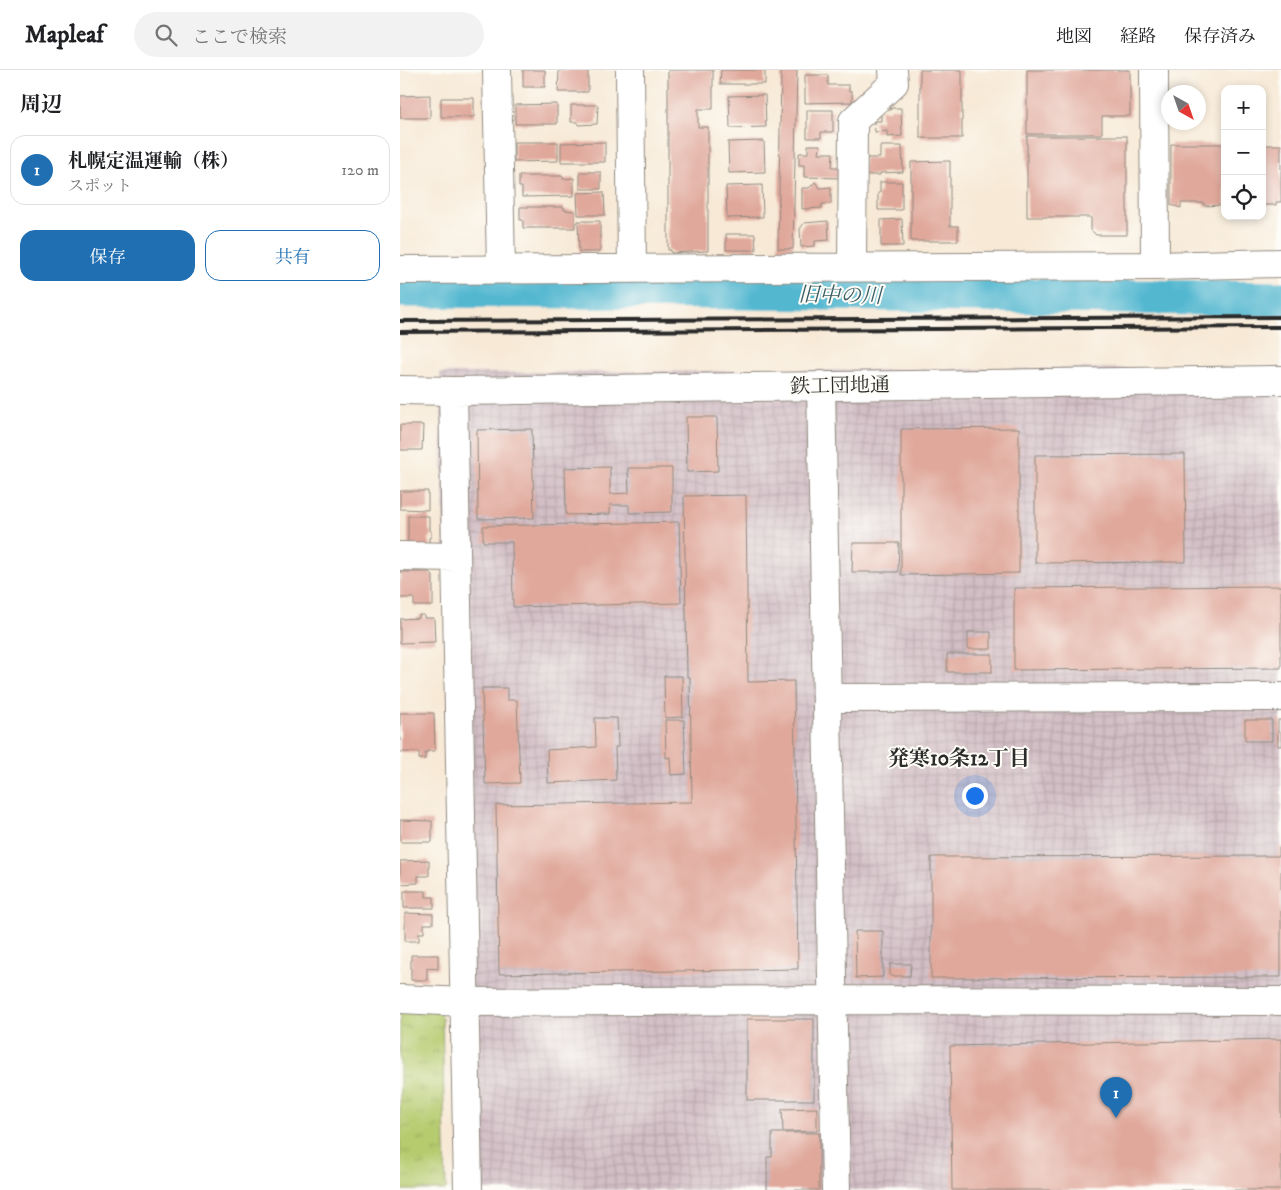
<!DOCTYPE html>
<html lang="ja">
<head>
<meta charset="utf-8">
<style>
  :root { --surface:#fff; --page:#f2f2f2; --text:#202124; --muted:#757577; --line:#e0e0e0; --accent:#1f6fb2 }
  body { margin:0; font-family:"IM FELL DW Pica","Noto Serif JP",serif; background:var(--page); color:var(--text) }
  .controls { position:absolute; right:15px; top:15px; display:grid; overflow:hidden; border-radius:10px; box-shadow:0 2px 8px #0003 }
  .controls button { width:45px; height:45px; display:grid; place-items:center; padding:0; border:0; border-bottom:1px solid var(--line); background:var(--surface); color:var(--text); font:25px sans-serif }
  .compass { position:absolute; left:761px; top:15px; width:45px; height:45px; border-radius:50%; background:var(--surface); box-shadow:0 2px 8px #0003; rotate:140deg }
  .you { position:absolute; left:574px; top:725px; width:18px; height:18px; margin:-12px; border:4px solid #fff; border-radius:50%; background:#1a73e8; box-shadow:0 0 0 8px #1a73e833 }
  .badge { display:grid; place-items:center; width:32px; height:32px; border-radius:50%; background:var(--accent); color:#fff; font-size:16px; font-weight:700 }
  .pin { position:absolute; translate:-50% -41px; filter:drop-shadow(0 1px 2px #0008) }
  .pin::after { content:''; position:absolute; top:26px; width:18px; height:15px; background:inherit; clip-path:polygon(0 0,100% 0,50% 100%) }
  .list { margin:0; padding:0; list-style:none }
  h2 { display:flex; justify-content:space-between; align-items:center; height:65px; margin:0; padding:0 20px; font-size:21px }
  h2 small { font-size:16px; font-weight:400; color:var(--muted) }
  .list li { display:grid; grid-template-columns:32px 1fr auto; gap:15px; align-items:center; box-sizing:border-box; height:70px; margin:0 10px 10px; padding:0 10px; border:1px solid var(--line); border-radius:15px }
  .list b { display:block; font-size:19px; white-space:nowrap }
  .list p { margin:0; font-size:16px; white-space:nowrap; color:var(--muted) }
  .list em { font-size:16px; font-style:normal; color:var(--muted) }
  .actions { display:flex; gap:10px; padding:15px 20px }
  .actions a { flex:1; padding:11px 0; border:1px solid var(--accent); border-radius:15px; text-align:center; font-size:18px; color:var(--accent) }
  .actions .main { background:var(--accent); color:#fff }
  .icon { flex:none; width:28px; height:28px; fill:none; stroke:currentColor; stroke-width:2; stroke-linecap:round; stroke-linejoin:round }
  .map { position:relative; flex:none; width:881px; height:1120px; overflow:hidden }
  header { display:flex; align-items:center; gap:30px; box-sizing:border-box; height:70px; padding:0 25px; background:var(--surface); border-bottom:1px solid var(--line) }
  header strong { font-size:24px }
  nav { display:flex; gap:28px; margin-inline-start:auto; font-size:18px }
  .search { width:350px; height:45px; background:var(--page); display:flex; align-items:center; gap:12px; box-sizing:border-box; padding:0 18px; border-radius:28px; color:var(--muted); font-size:19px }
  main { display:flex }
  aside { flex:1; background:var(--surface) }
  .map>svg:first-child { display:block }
  .industrial { fill:url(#industrial-grid) }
  .park { fill:url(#park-tufts); stroke:#707b4c }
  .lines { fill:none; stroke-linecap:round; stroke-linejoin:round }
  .river { stroke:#52b7d0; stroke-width:35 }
  .building { fill:#e0a89b }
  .minor-casing { stroke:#918a80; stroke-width:30 }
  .minor { stroke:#fff; stroke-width:28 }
  .rail { stroke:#2b2b2b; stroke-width:4 }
  .labels { text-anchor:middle; stroke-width:4; stroke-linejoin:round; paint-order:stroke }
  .street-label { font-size:20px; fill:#2b2b2b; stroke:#fdfcf7 }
  .water-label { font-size:21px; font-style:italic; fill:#395c65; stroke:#fdfcf7 }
  .neighbourhood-label { font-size:21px; font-weight:bold; fill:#2b2b2b; stroke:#fdfcf7 }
</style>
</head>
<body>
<header>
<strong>Mapleaf</strong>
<div class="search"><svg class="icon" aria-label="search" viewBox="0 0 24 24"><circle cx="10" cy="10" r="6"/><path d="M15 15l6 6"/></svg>ここで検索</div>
<nav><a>地図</a><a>経路</a><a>保存済み</a></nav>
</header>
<main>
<aside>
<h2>周辺<small></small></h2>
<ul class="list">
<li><span class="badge">1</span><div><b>札幌定温運輸（株）</b><p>スポット</p></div><em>120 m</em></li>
</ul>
<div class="actions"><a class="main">保存</a><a>共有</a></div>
</aside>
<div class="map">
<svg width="881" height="1120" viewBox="0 0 881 1120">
  <defs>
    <pattern id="industrial-grid" width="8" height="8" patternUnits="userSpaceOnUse" patternTransform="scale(1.25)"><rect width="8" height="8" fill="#d2bec5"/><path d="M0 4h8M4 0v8" fill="none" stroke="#b4a3a9"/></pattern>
    <pattern id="park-tufts" width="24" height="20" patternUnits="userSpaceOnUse" patternTransform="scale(1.25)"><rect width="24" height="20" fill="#b6cb6e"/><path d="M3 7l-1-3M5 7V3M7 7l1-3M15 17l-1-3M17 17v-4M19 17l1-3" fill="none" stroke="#9dae5f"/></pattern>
  </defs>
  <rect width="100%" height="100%" fill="#fdfcf7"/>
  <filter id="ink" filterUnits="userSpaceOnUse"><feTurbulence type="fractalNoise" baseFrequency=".02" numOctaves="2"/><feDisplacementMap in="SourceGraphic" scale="10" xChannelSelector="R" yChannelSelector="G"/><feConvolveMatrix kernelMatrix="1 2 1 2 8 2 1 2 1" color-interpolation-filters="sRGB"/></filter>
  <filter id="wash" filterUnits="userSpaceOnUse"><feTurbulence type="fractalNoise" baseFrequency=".0096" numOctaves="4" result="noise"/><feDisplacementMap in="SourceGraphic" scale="20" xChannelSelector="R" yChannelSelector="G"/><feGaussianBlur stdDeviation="1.12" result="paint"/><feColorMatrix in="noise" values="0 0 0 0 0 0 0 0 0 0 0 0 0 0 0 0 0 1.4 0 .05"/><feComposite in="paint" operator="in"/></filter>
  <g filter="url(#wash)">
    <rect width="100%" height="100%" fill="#f7e9d6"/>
    <path class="industrial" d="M881 297V1120H60L40 303Z"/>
    <path class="park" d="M0 939H35L42 947 46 1120H0Z"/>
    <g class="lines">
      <path class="river" d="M0 220 348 222 881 229"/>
    </g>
    <g id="blocks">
      <path class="building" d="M123 0H145V17H123Z
        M159 0H188V22H158Z
        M268 0H313V39H298V57H308V181L271 183V180H268Z
        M321 0H365V14H320Z
        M381 0H397L393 179H378Z
        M520 0H562V68H520Z
        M627 0H730V46H702V64H627Z
        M405 5H428V15H449V21H452V32L405 33Z
        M30 25V48H0V26Z
        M365 25 366 57 330 58 329 26Z
        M41 28H74V47H41Z
        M157 34V54H115V35Z
        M171 35H198L197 54 178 55V52H171Z
        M490 38H501L502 66 487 67V61L475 62 474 51H481V40H491Z
        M407 40H433V62H421V68H407Z
        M627 66H727V165H696L691 160V147H627Z
        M364 71 365 102 329 103 328 72Z
        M114 72H158V91L114 92Z
        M205 72V92H161V73Z
        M771 74H825V135L804 136V133H781V138L771 135Z
        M408 75H420L419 83H433L432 97H440V108L404 107V95H399V83H408Z
        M862 75H881V132H876V135H862Z
        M480 76H502L503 102 480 103V105H464V88H480Z
        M550 91V156H558V171H511V92Z
        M180 102H201V119H180Z
        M119 106H163V109L174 108V126L122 127V117H119Z
        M415 112 420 118 431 117V134H422V138L402 139V118H409Z
        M480 112H502V140H478V123H480Z
        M362 115 363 147 327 148 326 116Z
        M204 122 205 145H178L177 123Z
        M120 137H164V140L175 141V158H123V150H120Z
        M502 149 503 176H481V150Z
        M178 151H200V182H179Z
        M428 151 429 170 415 171V176L401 177 400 159 404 153Z
        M326 164H355L356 180H326Z
        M286 347H317L318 401 287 402Z
        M0 355H23L22 380H0Z
        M619 358V503L501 505V359Z
        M132 359 134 448 78 449 77 360Z
        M785 384 786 492 635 493V385Z
        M210 397V424L229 423 228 398H272V442L229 443V435H210V444L166 445 165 398Z
        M0 421H28V440L0 439Z
        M346 425 348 612 394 611 398 899 99 904 96 735 292 732 290 607H287L284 426Z
        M8 446H29V461H31V467L29 468V482H8Z
        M279 452 281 533 113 537 112 472H83V456Z
        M453 473H499L498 502H452Z
        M0 502H29L33 506V536H14V528H0Z
        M881 516V598L614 600V518Z
        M19 545H24V548H34L35 572 0 573V549L19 548Z
        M568 562H591V579H568Z
        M547 584H592V602H547Z
        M264 606H282L283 647 265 648Z
        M82 618H107V630H117L120 713 85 714Z
        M0 643H34L35 681H27V683H25V689H19V682H0Z
        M195 648H217L218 677H215L216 710 148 713 147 680 196 677Z
        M265 650H284L286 704 271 705 270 687 266 688Z
        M845 650H872V671H845Z
        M878 650H881V676H878Z
        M0 750 32 751V772H0Z
        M879 777H881V907L531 908V787L879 786Z
        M29 790V806H18V813L0 814V791Z
        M4 821H26V827H34V838H4Z
        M5 843 33 844V854H24V863H19V871H5Z
        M455 861H483V907L456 908Z
        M11 885H38V899L27 898V910H11Z
        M490 894H511L510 906H490Z
        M347 949H414V1030H347Z
        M881 969V1120H552L550 976Z
        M417 1038V1061L383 1062 382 1039Z
        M372 1063H419V1120H367V1087H372Z"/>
    </g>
  </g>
  <g filter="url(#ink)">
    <use href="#blocks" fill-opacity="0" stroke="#918a80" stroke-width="1"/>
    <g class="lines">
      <defs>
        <path id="minor" d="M97 0 101 199
          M230 0 232 199
          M754 0 755 196
          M452 197 453 51 494 13 493 0
          M0 200 755 196 881 193
          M421 315 436 1120
          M0 320 53 321 881 310
          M53 321 68 1120
          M0 486 56 487
          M427 628 881 627
          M0 929 64 932 433 930 881 931"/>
      </defs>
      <use href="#minor" class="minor-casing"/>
      <use href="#minor" class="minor"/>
      <path class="rail" d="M0 251 881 247
        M0 262 881 257"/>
    </g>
  </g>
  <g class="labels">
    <g class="street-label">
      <text transform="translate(440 315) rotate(-1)" y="7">鉄工団地通</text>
    </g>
    <g class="water-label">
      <text transform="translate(440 225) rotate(1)" y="7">旧中の川</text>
    </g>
    <g class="neighbourhood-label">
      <text x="559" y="695">発寒10条12丁目</text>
    </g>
  </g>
</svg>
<div class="controls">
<button>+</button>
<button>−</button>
<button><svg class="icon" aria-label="locate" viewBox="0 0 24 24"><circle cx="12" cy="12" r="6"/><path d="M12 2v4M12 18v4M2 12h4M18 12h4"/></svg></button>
</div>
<svg class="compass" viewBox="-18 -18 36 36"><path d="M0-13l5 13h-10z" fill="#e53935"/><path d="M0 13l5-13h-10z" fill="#757577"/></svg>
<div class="you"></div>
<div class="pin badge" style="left:716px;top:1048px">1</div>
</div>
</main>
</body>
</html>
